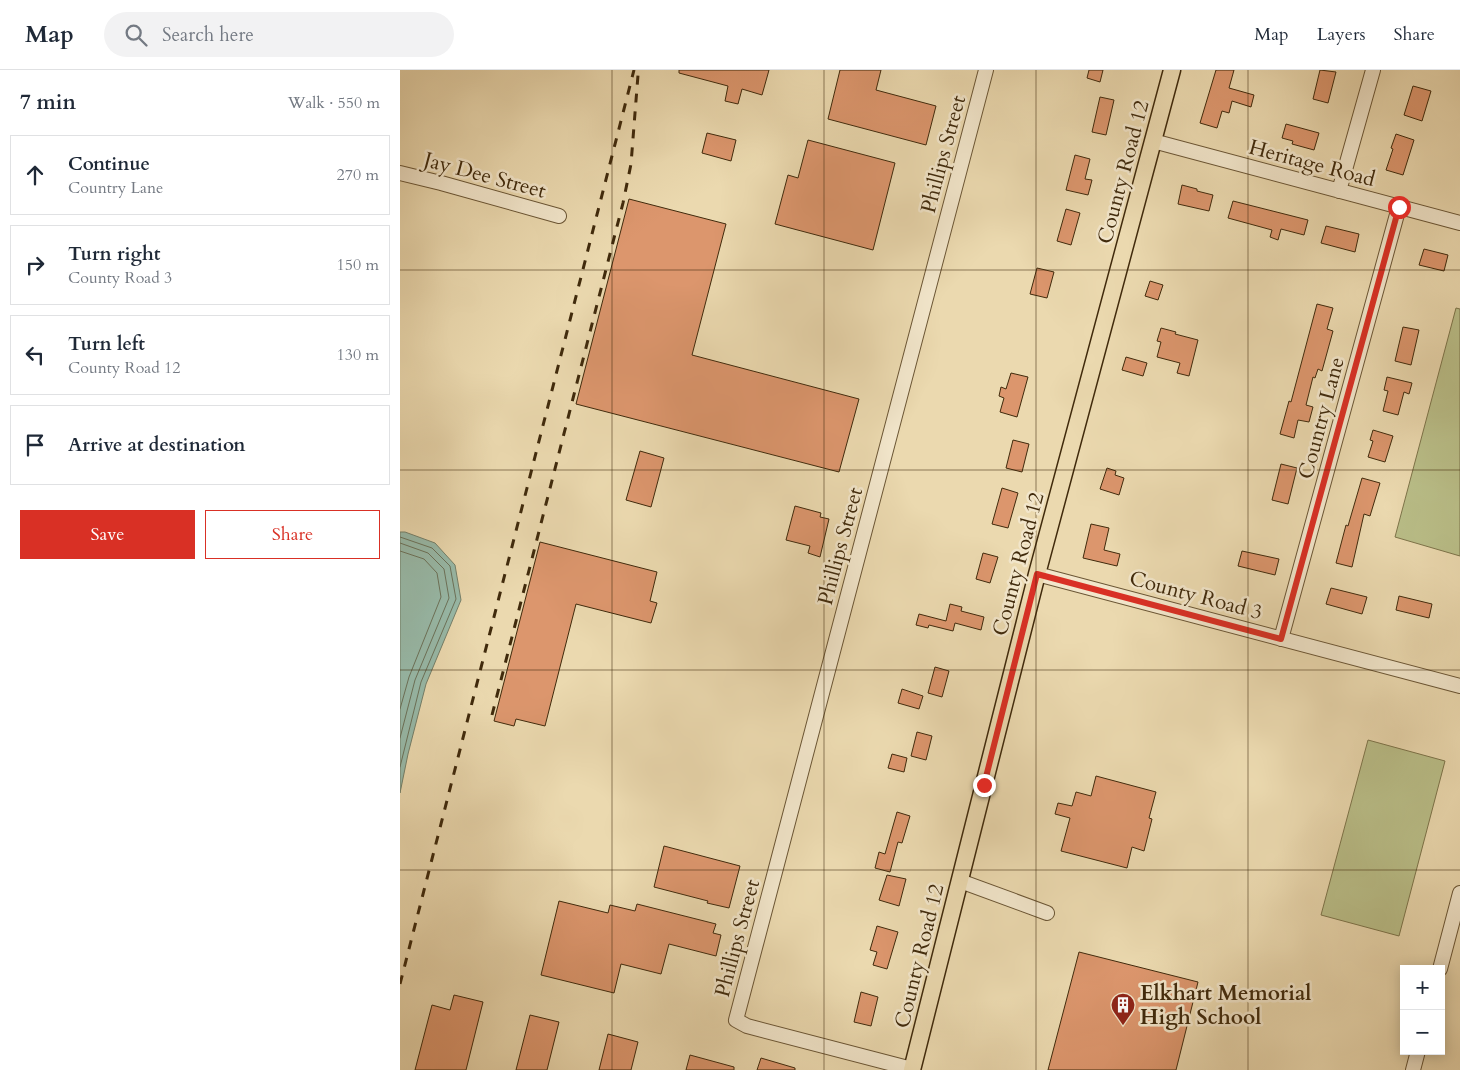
<!DOCTYPE html>
<html lang="en">
<head>
<meta charset="utf-8">
<style>
  :root { --surface:#fff; --page:#f2f2f3; --text:#1f2937; --muted:#747a83; --line:#e0e1e3; --accent:#d93025 }
  body { margin:0; font-family:Cardo,serif; background:var(--page); color:var(--text) }
  .controls { position:absolute; right:15px; bottom:15px; display:grid; overflow:hidden; border-radius:0px; box-shadow:0 2px 12px #0003 }
  .controls button { width:45px; height:45px; display:grid; place-items:center; padding:0; border:0; border-bottom:1px solid var(--line); background:var(--surface); color:var(--text); font:25px sans-serif }
  .stop { position:absolute; width:15px; height:15px; margin:-11px; border:4px solid #d93025; border-radius:50%; background:#fff }
  .stop.end { background:#d93025; border-color:#fff; box-shadow:0 1px 5px #0008 }
  .list { margin:0; padding:0; list-style:none }
  h2 { display:flex; justify-content:space-between; align-items:center; height:65px; margin:0; padding:0 20px; font-size:21px }
  h2 small { font-size:16px; font-weight:400; color:var(--muted) }
  .list li { display:grid; grid-template-columns:32px 1fr auto; gap:15px; align-items:center; box-sizing:border-box; height:80px; margin:0 10px 10px; padding:0 10px; border:1px solid var(--line); border-radius:0px }
  .list b { display:block; font-size:19px; white-space:nowrap }
  .list p { margin:0; font-size:16px; white-space:nowrap; color:var(--muted) }
  .list em { font-size:16px; font-style:normal; color:var(--muted) }
  .actions { display:flex; gap:10px; padding:15px 20px }
  .actions a { flex:1; padding:11px 0; border:1px solid var(--accent); border-radius:0px; text-align:center; font-size:18px; color:var(--accent) }
  .actions .main { background:var(--accent); color:#fff }
  .icon { flex:none; width:28px; height:28px; fill:none; stroke:currentColor; stroke-width:2; stroke-linecap:round; stroke-linejoin:round }
  .map { position:relative; flex:none; width:1060px; height:1000px; overflow:hidden }
  header { display:flex; align-items:center; gap:30px; box-sizing:border-box; height:70px; padding:0 25px; background:var(--surface); border-bottom:1px solid var(--line) }
  header strong { font-size:24px }
  nav { display:flex; gap:28px; margin-inline-start:auto; font-size:18px }
  .search { width:350px; height:45px; background:var(--page); display:flex; align-items:center; gap:12px; box-sizing:border-box; padding:0 18px; border-radius:28px; color:var(--muted); font-size:19px }
  main { display:flex }
  aside { flex:1; background:var(--surface) }
  .map>svg:first-child { display:block }
  .green { fill:#babf89; stroke:#7d744a }
  .water { fill:#98baa9; stroke:#75806a }
  .lines { fill:none; stroke-linecap:round; stroke-linejoin:round }
  .shore { stroke:#6c725a; stroke-width:1 }
  .building { fill:#dc966d; stroke:#402a0c }
  .minor-casing { stroke:#6b5635; stroke-width:16 }
  .major-casing { stroke:#402a0c; stroke-width:19 }
  .minor { stroke:#f2e6cb; stroke-width:14 }
  .major { stroke:#ebd9af; stroke-width:16 }
  .rail { stroke:#402a0c; stroke-width:3; stroke-dasharray:9 9; stroke-linecap:butt }
  .route { stroke:#d93025; stroke-width:6 }
  .grid { fill:none; stroke:#402a0c; stroke-width:1; stroke-opacity:0.55 }
  .labels { text-anchor:middle; stroke-width:5; stroke-linejoin:round; paint-order:stroke }
  .street-label { font-size:21px; fill:#402a0c; stroke:#f2e6cb }
  .poi-label { font-size:21px; font-weight:bold; fill:#402a0c; stroke:#f2e6cb; text-anchor:start }
</style>
</head>
<body>
<header>
<strong>Map</strong>
<div class="search"><svg class="icon" aria-label="search" viewBox="0 0 24 24"><circle cx="10" cy="10" r="6"/><path d="M15 15l6 6"/></svg>Search here</div>
<nav><a>Map</a><a>Layers</a><a>Share</a></nav>
</header>
<main>
<aside>
<h2>7 min<small>Walk · 550 m</small></h2>
<ul class="list">
<li><svg class="icon" aria-label="ahead" viewBox="0 0 24 24"><path d="M12 20V5M6 11l6-6 6 6"/></svg><div><b>Continue</b><p>Country Lane</p></div><em>270 m</em></li>
<li><svg class="icon" aria-label="right" viewBox="0 0 24 24"><path d="M7 20v-9h11M14 6l5 5-5 5"/></svg><div><b>Turn right</b><p>County Road 3</p></div><em>150 m</em></li>
<li><svg class="icon" aria-label="left" viewBox="0 0 24 24"><path d="M17 20v-9H6M10 6l-5 5 5 5"/></svg><div><b>Turn left</b><p>County Road 12</p></div><em>130 m</em></li>
<li><svg class="icon" aria-label="arrive" viewBox="0 0 24 24"><path d="M6 21V4h12l-3 4 3 4H6"/></svg><div><b>Arrive at destination</b></div></li>
</ul>
<div class="actions"><a class="main">Save</a><a>Share</a></div>
</aside>
<div class="map">
<svg width="1060" height="1000" viewBox="0 0 1060 1000">
  <rect width="100%" height="100%" fill="#ebd9af"/>
  <filter id="stains"><feTurbulence type="fractalNoise" baseFrequency=".004" numOctaves="4"/><feColorMatrix values="0 0 0 0 .2 0 0 0 0 .09 0 0 0 0 .02 0 0 0 .5 -.17"/></filter>
  <radialGradient id="worn" r=".72"><stop offset=".6" stop-color="#630" stop-opacity="0"/><stop offset="1" stop-color="#630" stop-opacity=".3"/></radialGradient>
  <path class="green" d="M1056 238 1060 239V486L995 467Z
    M968 670 1045 691 999 866 921 845Z"/>
  <path class="water" d="M0 462H5L35 473 55 495 61 530 26 614 8 684 0 723Z"/>
  <g class="lines">
    <path class="shore" d="M0 467 32 478 50 496 56 529 21 612 0 697
      M0 473 28 483 44 499 49 528 15 610 0 668
      M0 481 24 489 37 503 41 527 9 607 0 639"/>
  </g>
  <path class="building" d="M279 0H369L362 25 342 19 338 34 325 31 328 16 279 3Z
    M440 0H481L476 20 536 36 526 75 428 49Z
    M689 0H703L700 12 687 8Z
    M816 0H834L829 18 854 25 851 37 832 31 829 43 822 41 817 58 800 53Z
    M920 0 936 2 928 33 913 29Z
    M1013 16 1031 21 1022 51 1004 45Z
    M700 27 714 30 706 65 692 62Z
    M886 54 919 63 914 80 892 74 893 71 882 68Z
    M307 63 336 70 331 91 302 83Z
    M996 64 1014 70 1003 105 986 100 993 79 991 78Z
    M408 70 495 93 473 180 375 154 388 105 398 108Z
    M675 85 690 89 685 109 692 110 688 125 666 120Z
    M782 115 797 119V121L813 125 809 141 778 134Z
    M229 129 326 154 292 285 459 329 439 402 176 334Z
    M833 131 908 150 904 165 881 159 878 170 870 167 872 160 828 148Z
    M666 139 680 143 671 175 657 171Z
    M926 156 959 164 955 182 921 173Z
    M1024 179 1048 185 1044 201 1019 195Z
    M637 198 654 202 647 228 630 224Z
    M750 211 763 215 758 230 745 226Z
    M917 234 933 238 927 259 933 261 922 301 918 299 915 308 913 307 906 335 913 337 909 352 898 350 894 368 880 364 889 331 891 332Z
    M1003 257 1019 260 1011 295 995 291Z
    M761 258 776 262 775 264 798 270 789 306 777 303 780 293 757 287 761 272 757 271Z
    M726 287 747 293 743 306 722 300Z
    M611 303 628 307 617 347 600 342 604 328 599 326 601 317 606 319Z
    M987 307 1012 313 1009 324 1004 322 998 345 983 341 988 321 984 320Z
    M973 360 993 366 985 392 968 387 973 371 970 370Z
    M613 370 629 374 622 402 606 398Z
    M240 381 264 388 251 437 226 430Z
    M881 394 897 398 888 434 872 430Z
    M707 398 716 401 715 405 724 408 719 425 700 419Z
    M962 408 980 413 970 446 964 444 952 497 936 493 946 455 948 456Z
    M602 418 618 423 608 458 592 454Z
    M395 436 421 443 420 447 429 449 420 487 408 483 410 476 386 470Z
    M691 454 709 458 704 480 720 484 717 496 683 488Z
    M140 472 257 502 250 531 257 533 251 553 176 534 145 656 116 649 114 656 94 651Z
    M842 481 879 489 875 505 838 496Z
    M583 483 598 487 590 513 576 509Z
    M931 518 967 527 962 544 926 534Z
    M999 526 1032 534 1029 548 996 540Z
    M550 534 562 537 561 541 584 547 581 560 555 553 553 561 529 555 528 558 516 555 519 544 546 551Z
    M535 597 549 601 542 627 528 623Z
    M502 619 523 626 519 639 498 633Z
    M517 662 532 666 526 690 511 686Z
    M492 684 507 688 504 702 488 698Z
    M696 706 756 722 749 748 752 749 744 781 732 777 727 798 661 781 670 748 655 744 658 733 672 736 676 722 691 726Z
    M497 742 510 746 502 773 498 772 490 802 475 798 479 782 485 784Z
    M264 776 340 796 329 838 307 833 308 831 254 817Z
    M487 805 506 809 499 836 479 830Z
    M159 831 208 843 210 835 235 841 237 834 316 854 313 863 321 865 316 886 269 874 261 904 221 894 214 923 141 905Z
    M477 856 498 862 487 899 473 895 477 882 470 880Z
    M679 882 798 912 776 1000H648Z
    M461 922 478 927 471 956 454 952Z
    M54 925 83 932 66 1000H15L32 935 50 940Z
    M130 945 159 952 147 1000H116Z
    M208 964 238 972 231 1000H199Z
    M290 985 334 997V1000H286Z
    M361 988 395 998V1000H357Z"/>
  <g class="lines">
    <defs>
      <path id="minor" d="M753 71 1060 153
        M0 103 41 113 159 146
        M939 121 973 0
        M637 504 1060 616
        M881 569 999 137
        M560 811 647 843
        M1040 899 1060 823
        M512 999 347 956 336 950 586 0
        M1013 1000 1018 981"/>
      <path id="major" d="M512 1000 637 504 772 0"/>
    </defs>
    <use href="#minor" class="minor-casing"/>
    <use href="#major" class="major-casing"/>
    <use href="#minor" class="minor"/>
    <use href="#major" class="major"/>
    <path class="rail" d="M92 645 223 133 231 94 238 5
      M0 914 234 0"/>
  </g>
  <g class="lines">
    <path class="route" d="M584 715 637 504 881 569 999 137"/>
  </g>
  <path class="grid" d="M212 0V1000M424 0V1000M636 0V1000M848 0V1000M0 200H1060M0 400H1060M0 600H1060M0 800H1060"/>
  <defs>
    <symbol id="building-pin" viewBox="-11 -11 22 30"><path d="M0 17L-7.5 6A9.5 9.5 0 1 1 7.5 6Z" fill="#8f2418" stroke="#f2e6cb"/><path d="M-4-6H4V6H1V3H-1V6H-4ZM-2.5-4.3h1.7v1.8h-1.7ZM.8-4.3h1.7v1.8H.8ZM-2.5-1h1.7V.8h-1.7ZM.8-1h1.7V.8H.8Z" fill="#fff"/></symbol>
  </defs>
  <g fill-rule="evenodd">
    <use href="#building-pin" x="709" y="921" width="28" height="38"/>
  </g>
  <g class="labels">
    <g class="street-label">
      <text transform="translate(543 84) rotate(-75)" y="7">Phillips Street</text>
      <text transform="translate(912 93) rotate(15)" y="7">Heritage Road</text>
      <text transform="translate(723 102) rotate(-75)" y="7">County Road 12</text>
      <text transform="translate(85 105) rotate(15)" y="7">Jay Dee Street</text>
      <text transform="translate(921 348) rotate(-75)" y="7">Country Lane</text>
      <text transform="translate(440 476) rotate(-75)" y="7">Phillips Street</text>
      <text transform="translate(618 494) rotate(-75)" y="7">County Road 12</text>
      <text transform="translate(796 525) rotate(15)" y="7">County Road 3</text>
      <text transform="translate(337 868) rotate(-75)" y="7">Phillips Street</text>
      <text transform="translate(519 886) rotate(-76)" y="7">County Road 12</text>
    </g>
    <g class="poi-label">
      <text x="740" y="930">Elkhart Memorial<tspan x="740" dy="24">High School</tspan></text>
    </g>
  </g>
  <rect width="100%" height="100%" filter="url(#stains)"/>
  <rect width="100%" height="100%" fill="url(#worn)"/>
</svg>
<div class="controls">
<button>+</button>
<button>−</button>
</div>
<div class="stop" style="left:999px;top:137px"></div>
<div class="stop end" style="left:584px;top:715px"></div>
</div>
</main>
</body>
</html>
